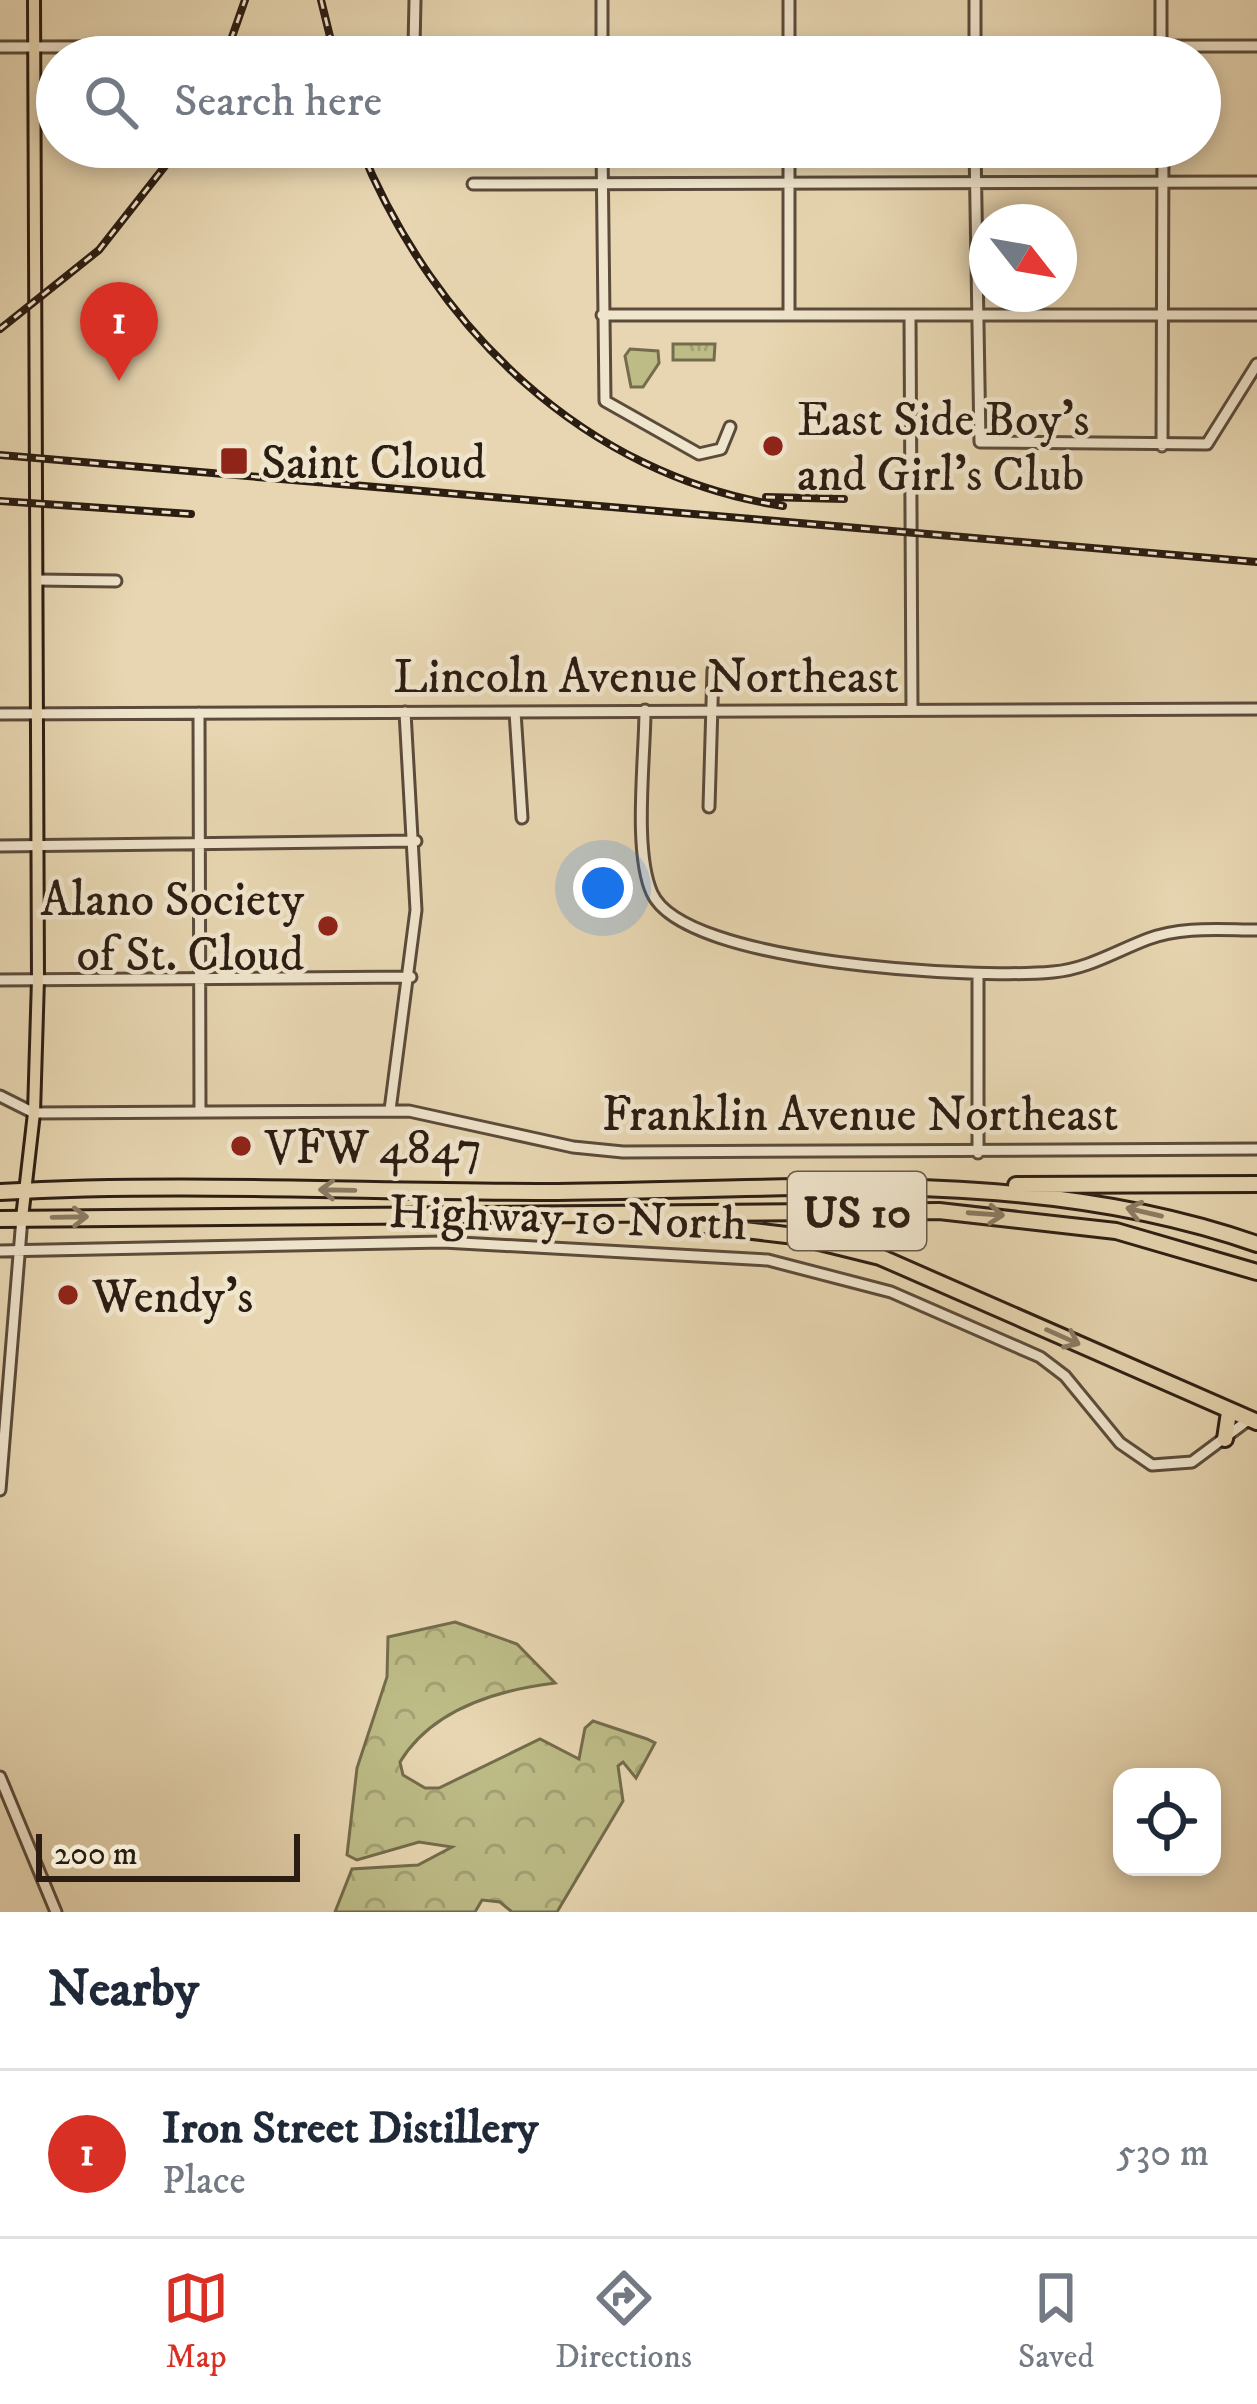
<!DOCTYPE html>
<html lang="en">
<head>
<meta charset="utf-8">
<style>
  :root { --surface:#fff; --page:#f2f2f3; --text:#1f2937; --muted:#747a83; --line:#e0e1e3; --accent:#d93025 }
  body { margin:0; font-family:"IM FELL DW Pica",serif; background:var(--page); color:var(--text) }
  .controls { position:absolute; right:36px; bottom:36px; display:grid; overflow:hidden; border-radius:24px; box-shadow:0 6px 18px #0003 }
  .controls button { width:108px; height:108px; display:grid; place-items:center; padding:0; border:0; border-bottom:3px solid var(--line); background:var(--surface); color:var(--text); font:60px sans-serif }
  .compass { position:absolute; left:969px; top:204px; width:108px; height:108px; border-radius:50%; background:var(--surface); box-shadow:0 6px 18px #0003; rotate:121deg }
  .scale { position:absolute; left:36px; bottom:30px; width:264px; box-sizing:border-box; padding-left:12px; border:6px solid #2c1d12; border-top:0; font-size:33px; line-height:42px; white-space:nowrap; color:#2c1d12; -webkit-text-stroke:9px #efe4cc; paint-order:stroke }
  .you { position:absolute; left:603px; top:888px; width:42px; height:42px; margin:-30px; border:9px solid #fff; border-radius:50%; background:#1a73e8; box-shadow:0 0 0 18px #1a73e833 }
  .badge { display:grid; place-items:center; width:78px; height:78px; border-radius:50%; background:var(--accent); color:#fff; font-size:39px; font-weight:700 }
  .pin { position:absolute; translate:-50% -99px; filter:drop-shadow(0 3px 6px #0008) }
  .pin::after { content:''; position:absolute; top:63px; width:42px; height:36px; background:inherit; clip-path:polygon(0 0,100% 0,50% 100%) }
  .list { margin:0; padding:0; list-style:none }
  h2 { display:flex; justify-content:space-between; align-items:center; height:156px; margin:0; padding:0 48px; font-size:51px }
  h2 small { font-size:39px; font-weight:400; color:var(--muted) }
  .list li { display:grid; grid-template-columns:78px 1fr auto; gap:36px; align-items:center; box-sizing:border-box; height:168px; padding:0 48px; border-top:3px solid var(--line) }
  .list b { display:block; font-size:45px; white-space:nowrap }
  .list p { margin:0; font-size:39px; white-space:nowrap; color:var(--muted) }
  .list em { font-size:39px; font-style:normal; color:var(--muted) }
  .icon { flex:none; width:66px; height:66px; fill:none; stroke:currentColor; stroke-width:2; stroke-linecap:round; stroke-linejoin:round }
  .map { position:relative; flex:none; width:1257px; height:1912px; overflow:hidden }
  .search { position:absolute; background:var(--surface); box-shadow:0 6px 18px #0003; left:36px; right:36px; top:36px; height:132px; display:flex; align-items:center; gap:30px; box-sizing:border-box; padding:0 42px; border-radius:66px; color:var(--muted); font-size:45px }
  .sheet { height:324px; background:var(--surface) }
  nav { display:flex; justify-content:space-around; align-items:center; box-sizing:border-box; height:168px; border-top:3px solid var(--line); background:var(--surface); font-size:33px; color:var(--muted) }
  nav a { display:grid; justify-items:center; gap:6px }
  nav .on { color:var(--accent) }
  .map>svg:first-child { display:block }
  .forest { fill:url(#forest-crowns); stroke:#746c4c; stroke-width:3 }
  .park { fill:url(#park-tufts); stroke:#746c4c; stroke-width:3 }
  .garden { fill:#bdbc87; stroke:#746c4c; stroke-width:3 }
  .lines { fill:none; stroke-linecap:round; stroke-linejoin:round }
  .minor-casing { stroke:#5b4b3a; stroke-width:15 }
  .major-casing { stroke:#2c1d12; stroke-width:16 }
  .highway-casing { stroke:#2c1d12; stroke-width:20 }
  .minor { stroke:#efe4cc; stroke-width:9 }
  .major { stroke:#e7d6b1; stroke-width:10 }
  .highway { stroke:#e7d6b1; stroke-width:14 }
  .rail-casing { stroke:#2c1d12; stroke-width:8 }
  .rail { stroke:#efe4cc; stroke-width:3; stroke-dasharray:9; stroke-linecap:butt }
  .oneway { stroke:#8a7a62 }
  .poi-dot { fill:#8f2418; stroke:#efe4cc; stroke-width:4.5 }
  .labels { text-anchor:middle; stroke-width:9; stroke-linejoin:round; paint-order:stroke }
  .shield { fill:#efe4cc; stroke:#66594a; stroke-width:3 }
  .shield-label { font-size:45px; font-weight:bold; fill:#2c1d12 }
  .poi-label { font-size:48px; fill:#2c1d12; stroke:#efe4cc; text-anchor:start }
  .street-label { font-size:48px; fill:#2c1d12; stroke:#efe4cc }
</style>
</head>
<body>
<div class="map">
<svg width="1257" height="1912" viewBox="0 0 1257 1912">
  <defs>
    <pattern id="forest-crowns" width="20" height="18" patternUnits="userSpaceOnUse" patternTransform="scale(3)"><rect width="20" height="18" fill="#bdbc87"/><path d="M2 6a3 3 0 1 1 6 0M12 15a3 3 0 1 1 6 0" fill="none" stroke="#a3a174"/></pattern>
    <pattern id="park-tufts" width="24" height="20" patternUnits="userSpaceOnUse" patternTransform="scale(3)"><rect width="24" height="20" fill="#bdbc87"/><path d="M3 7l-1-3M5 7V3M7 7l1-3M15 17l-1-3M17 17v-4M19 17l1-3" fill="none" stroke="#a3a174"/></pattern>
  </defs>
  <rect width="100%" height="100%" fill="#e7d6b1"/>
  <filter id="stains"><feTurbulence type="fractalNoise" baseFrequency=".00167" numOctaves="4"/><feColorMatrix values="0 0 0 0 .2 0 0 0 0 .09 0 0 0 0 .02 0 0 0 .5 -.17"/></filter>
  <radialGradient id="worn" r=".72"><stop offset=".6" stop-color="#630" stop-opacity="0"/><stop offset="1" stop-color="#630" stop-opacity=".3"/></radialGradient>
  <path class="forest" d="M455 1622 517 1644 555 1683C498 1690 432 1709 400 1762L403 1775 425 1788H439L540 1739 579 1759 585 1728 593 1721 647 1739 655 1743 636 1778 623 1762 618 1766 623 1801 557 1912H512L500 1902 482 1900 475 1912H335L352 1869 418 1865 452 1847 419 1842 357 1860 347 1855 357 1768 387 1677 388 1637Z"/>
  <path class="park" d="M673 344H715L714 360H673Z"/>
  <path class="garden" d="M630 349 658 351 659 363 643 387H631L625 356Z"/>
  <g class="lines">
    <defs>
      <path id="minor" d="M975 0V57
        M1161 0V57
        M0 47 1257 46
        M414 47 415 0
        M602 57V0
        M789 57V0
        M602 147 605 401 699 454 721 449 730 427
        M789 147V313
        M975 147 980 442 1207 444 1257 364
        M473 184 1257 182
        M602 315H1257
        M910 316 912 710
        M1162 446 1163 147
        M37 580 116 581
        M645 710C645 758 633 851 652 893 684 965 979 979 1053 972 1088 969 1116 951 1148 939 1182 926 1221 930 1257 930
        M515 712 522 818
        M199 713 200 1111
        M0 714 1257 709
        M709 807 713 670
        M0 846 416 841
        M978 975V1153
        M0 980 411 977
        M0 1096 34 1113 409 1111 573 1147 623 1152 1257 1149
        M390 1110 416 910 405 712
        M0 1251 443 1242 768 1260 891 1292 1040 1357 1065 1376 1120 1443 1152 1465 1192 1462 1251 1418
        M0 1490 22 1218
        M0 1777 56 1912"/>
      <path id="major" d="M22 1218 34 1113 38 979 34 0"/>
      <path id="highway" d="M1016 1185 1257 1184
        M0 1192C181 1182 364 1192 545 1192 782 1191 1030 1164 1257 1244
        M0 1219 939 1211 1116 1231 1257 1272
        M677 1222 795 1236 880 1257 1257 1422
        M1225 1439 1229 1412"/>
    </defs>
    <use href="#minor" class="minor-casing"/>
    <use href="#major" class="major-casing"/>
    <use href="#highway" class="highway-casing"/>
    <use href="#minor" class="minor"/>
    <use href="#major" class="major"/>
    <use href="#highway" class="highway"/>
    <defs>
      <path id="rail" d="M321 0 335 57
        M225 57 245 0
        M360 147C434 328 585 476 783 506
        M0 329 99 250 180 147
        M0 455 1257 562
        M766 497 844 499
        M0 501 191 514"/>
    </defs>
    <use href="#rail" class="rail-casing"/>
    <use href="#rail" class="rail"/>
  </g>
  <defs><path id="oneway-shaft" d="M-6 0H5M1.5-3L5.5 0L1.5 3" fill="none" stroke-width="1.6" stroke-linecap="round" stroke-linejoin="round" transform="scale(3)"/></defs>
  <g class="oneway">
    <use href="#oneway-shaft" transform="translate(337 1190) rotate(-179)"/>
    <use href="#oneway-shaft" transform="translate(1144 1212) rotate(-167)"/>
    <use href="#oneway-shaft" transform="translate(986 1214) rotate(4)"/>
    <use href="#oneway-shaft" transform="translate(70 1217) rotate(-1)"/>
    <use href="#oneway-shaft" transform="translate(1063 1337) rotate(24)"/>
  </g>
  <g class="poi-dot">
    <circle cx="773" cy="446" r="12"/>
    <rect x="219" y="446" width="30" height="30" rx="6"/>
    <circle cx="328" cy="926" r="12"/>
    <circle cx="241" cy="1146" r="12"/>
    <circle cx="68" cy="1295" r="12"/>
  </g>
  <g class="labels">
    <rect class="shield" x="788" y="1172" width="138" height="78" rx="9"/>
    <g class="shield-label">
      <text x="857" y="1227">US 10</text>
    </g>
    <g class="poi-label">
      <text x="797" y="435">East Side Boy's<tspan x="797" dy="55">and Girl's Club</tspan></text>
      <text x="261" y="478">Saint Cloud</text>
      <text x="304" y="915" text-anchor="end">Alano Society<tspan x="304" dy="55">of St. Cloud</tspan></text>
      <text x="265" y="1163">VFW 4847</text>
      <text x="92" y="1312">Wendy's</text>
    </g>
    <g class="street-label">
      <text x="646" y="692">Lincoln Avenue Northeast</text>
      <text x="860" y="1130">Franklin Avenue Northeast</text>
      <text transform="translate(568 1216) rotate(2)" y="17">Highway 10 North</text>
    </g>
  </g>
  <rect width="100%" height="100%" filter="url(#stains)"/>
  <rect width="100%" height="100%" fill="url(#worn)"/>
</svg>
<div class="controls">
<button><svg class="icon" aria-label="locate" viewBox="0 0 24 24"><circle cx="12" cy="12" r="6"/><path d="M12 2v4M12 18v4M2 12h4M18 12h4"/></svg></button>
</div>
<svg class="compass" viewBox="-18 -18 36 36"><path d="M0-13l5 13h-10z" fill="#e53935"/><path d="M0 13l5-13h-10z" fill="#747a83"/></svg>
<div class="scale">200 m</div>
<div class="you"></div>
<div class="pin badge" style="left:119px;top:381px">1</div>
<div class="search"><svg class="icon" aria-label="search" viewBox="0 0 24 24"><circle cx="10" cy="10" r="6"/><path d="M15 15l6 6"/></svg>Search here</div>
</div>
<section class="sheet">
<h2>Nearby<small></small></h2>
<ul class="list">
<li><span class="badge">1</span><div><b>Iron Street Distillery</b><p>Place</p></div><em>530 m</em></li>
</ul>
</section>
<nav>
<a class="on"><svg class="icon" aria-label="map" viewBox="0 0 24 24"><path d="M3 6l6-2 6 2 6-2v14l-6 2-6-2-6 2zM9 4v14M15 6v14"/></svg>Map</a>
<a><svg class="icon" aria-label="directions" viewBox="0 0 24 24"><path d="M12 3l9 9-9 9-9-9zM9 14v-3h6M13 9l2 2-2 2"/></svg>Directions</a>
<a><svg class="icon" aria-label="saved" viewBox="0 0 24 24"><path d="M7 4h10v16l-5-4-5 4z"/></svg>Saved</a>
</nav>
</body>
</html>
